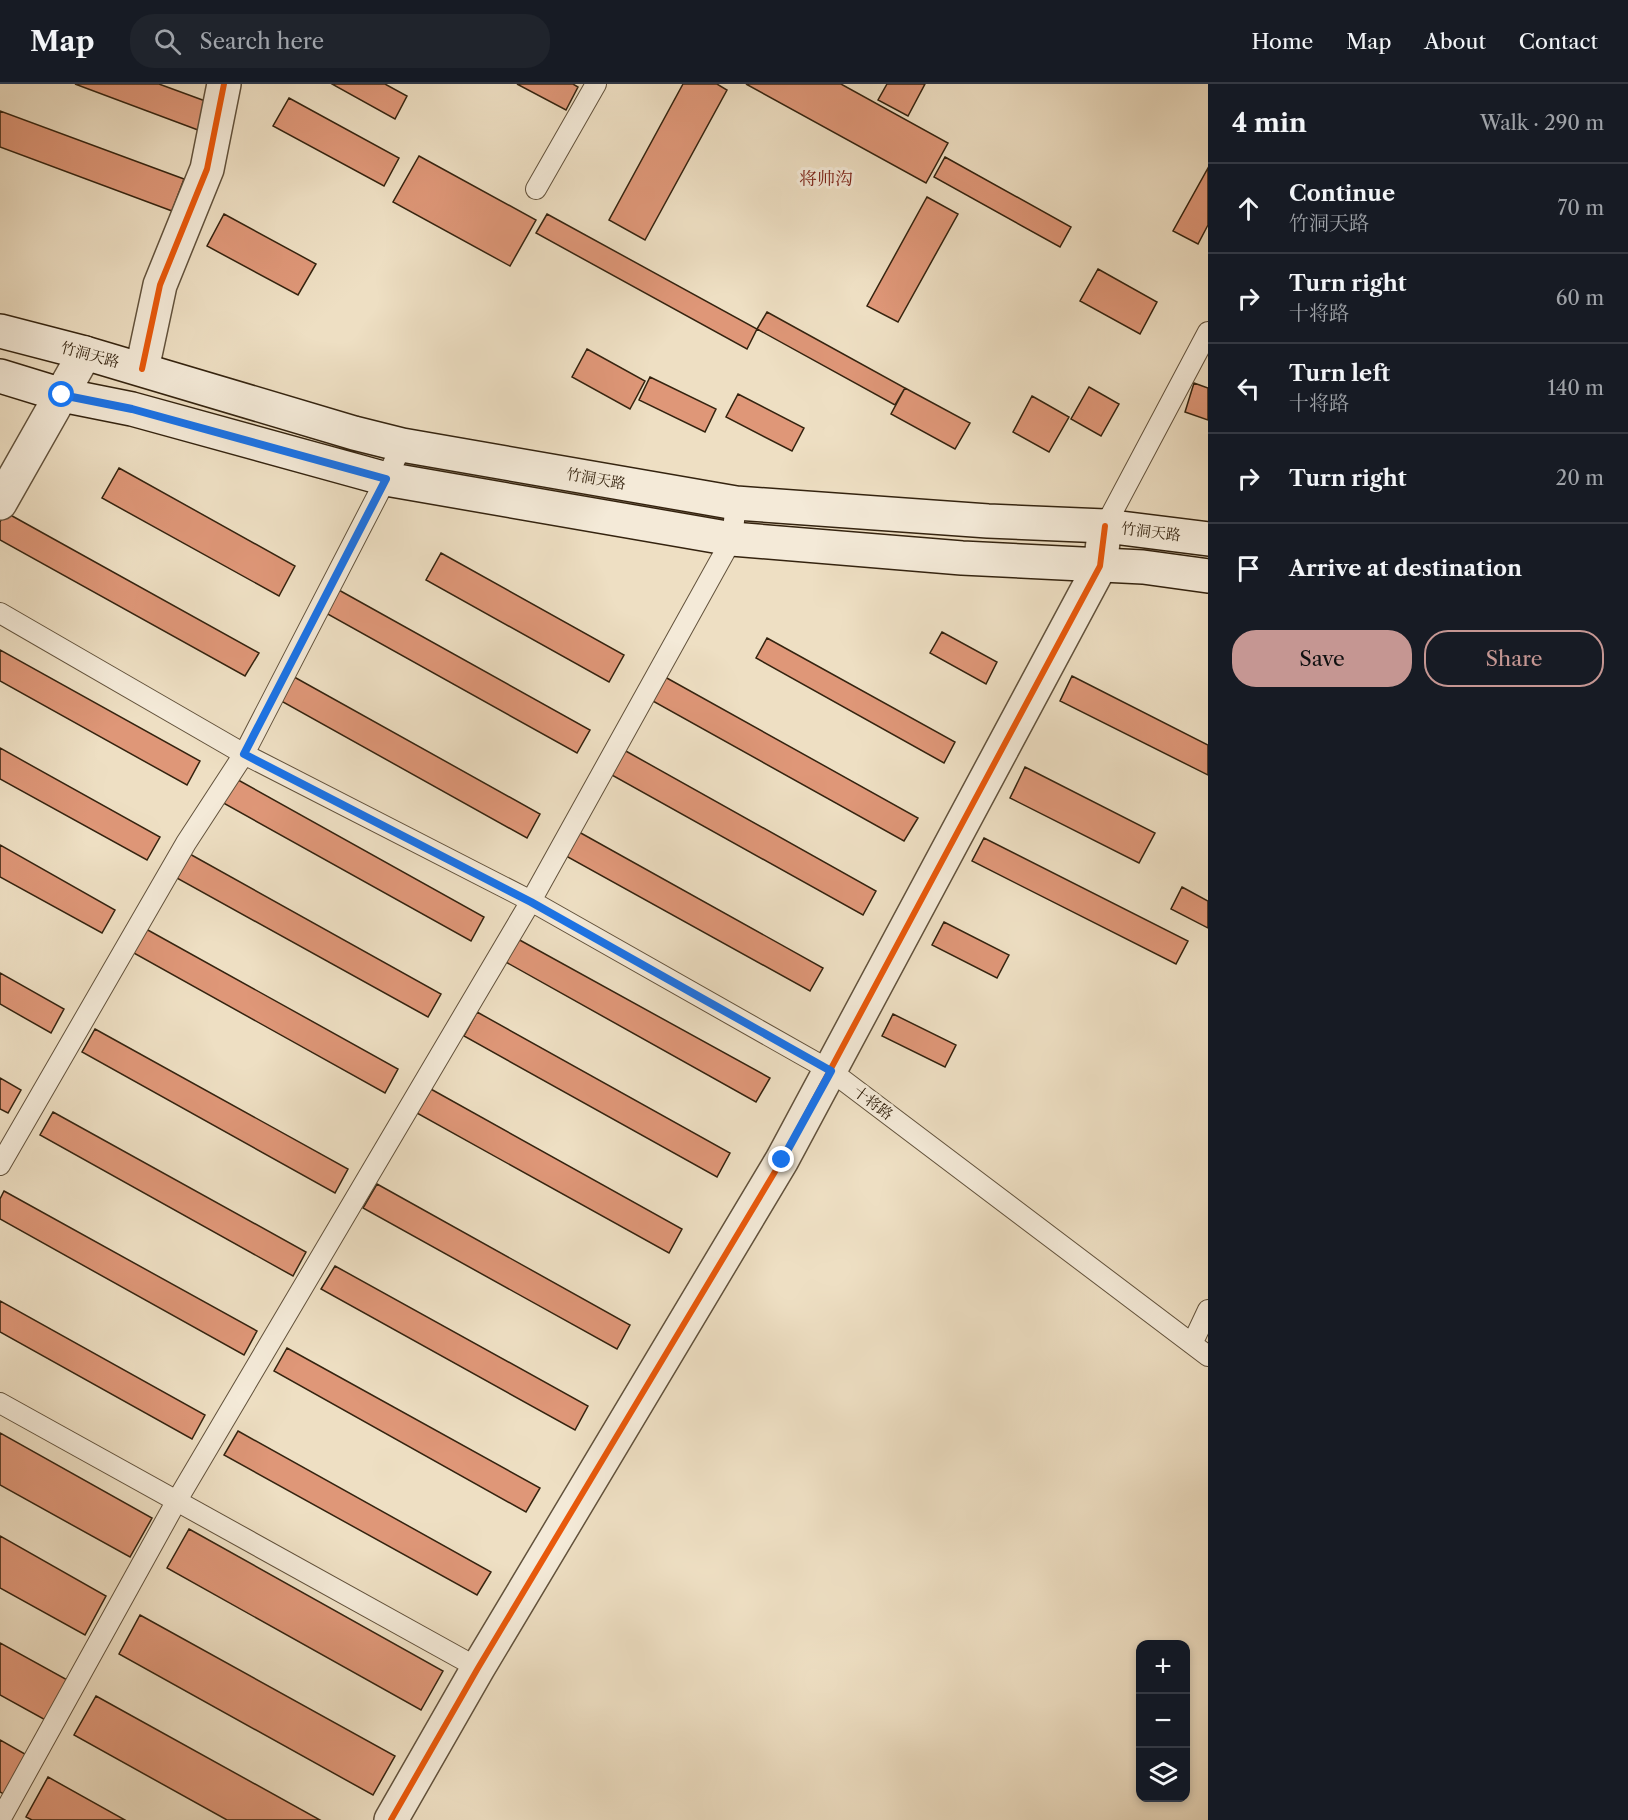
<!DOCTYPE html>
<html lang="en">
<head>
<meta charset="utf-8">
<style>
  :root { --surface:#171b24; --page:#20242c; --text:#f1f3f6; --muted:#9ea1a6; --line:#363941; --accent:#c59692 }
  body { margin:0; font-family:"Libre Caslon Text","Noto Serif SC",serif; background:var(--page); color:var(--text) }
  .controls { position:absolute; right:18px; bottom:18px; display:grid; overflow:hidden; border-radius:12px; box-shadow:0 3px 9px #0003 }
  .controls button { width:54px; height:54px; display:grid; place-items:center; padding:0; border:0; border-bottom:2px solid var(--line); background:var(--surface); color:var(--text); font:30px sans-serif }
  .stop { position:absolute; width:18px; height:18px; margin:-14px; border:4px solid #1a73e8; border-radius:50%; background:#fff }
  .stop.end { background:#1a73e8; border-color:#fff; box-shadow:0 2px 6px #0008 }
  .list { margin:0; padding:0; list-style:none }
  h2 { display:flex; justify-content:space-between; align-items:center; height:78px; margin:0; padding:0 24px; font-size:26px }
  h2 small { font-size:20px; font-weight:400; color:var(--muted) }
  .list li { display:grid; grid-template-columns:39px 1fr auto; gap:18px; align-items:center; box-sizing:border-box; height:90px; padding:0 24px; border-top:2px solid var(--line) }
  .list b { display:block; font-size:22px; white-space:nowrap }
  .list p { margin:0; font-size:20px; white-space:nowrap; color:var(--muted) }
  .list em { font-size:20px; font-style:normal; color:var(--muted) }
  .actions { display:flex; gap:12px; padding:18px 24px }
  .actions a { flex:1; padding:14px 0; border:2px solid var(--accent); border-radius:24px; text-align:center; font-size:21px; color:var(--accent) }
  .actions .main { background:var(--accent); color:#111 }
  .icon { flex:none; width:33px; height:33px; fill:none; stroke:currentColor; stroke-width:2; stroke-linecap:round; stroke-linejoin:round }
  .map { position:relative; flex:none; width:1208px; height:1736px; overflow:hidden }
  header { display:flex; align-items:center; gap:36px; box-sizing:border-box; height:84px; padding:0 30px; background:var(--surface); border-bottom:2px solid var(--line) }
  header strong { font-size:28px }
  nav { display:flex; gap:33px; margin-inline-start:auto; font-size:21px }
  .search { width:420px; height:54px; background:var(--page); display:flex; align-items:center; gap:15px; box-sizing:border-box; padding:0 21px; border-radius:24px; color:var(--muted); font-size:22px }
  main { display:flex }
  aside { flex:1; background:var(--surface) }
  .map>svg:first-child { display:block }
  .building { fill:#df9778; stroke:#34230f; stroke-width:1.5 }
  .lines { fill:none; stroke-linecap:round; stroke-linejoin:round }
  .lane-casing { stroke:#62523c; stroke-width:22 }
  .street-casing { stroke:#62523c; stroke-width:36 }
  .secondary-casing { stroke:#34230f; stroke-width:36 }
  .lane { stroke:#f4ead8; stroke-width:20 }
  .street { stroke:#f4ead8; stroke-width:33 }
  .secondary { stroke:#f4ead8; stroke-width:33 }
  .cycleway-casing { stroke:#f4ead8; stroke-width:10 }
  .cycleway { stroke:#e8590c; stroke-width:6 }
  .route { stroke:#1a73e8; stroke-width:8 }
  .labels { text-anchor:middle; stroke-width:6; stroke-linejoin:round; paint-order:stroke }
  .street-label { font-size:15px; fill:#34230f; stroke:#f4ead8 }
  .quarter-label { font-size:18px; fill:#7a1f14; stroke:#f4ead8 }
</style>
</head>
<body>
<header>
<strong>Map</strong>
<div class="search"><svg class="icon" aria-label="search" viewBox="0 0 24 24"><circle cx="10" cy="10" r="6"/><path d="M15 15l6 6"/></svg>Search here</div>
<nav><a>Home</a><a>Map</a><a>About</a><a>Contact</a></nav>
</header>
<main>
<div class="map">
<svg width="1208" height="1736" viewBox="0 0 1208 1736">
  <rect width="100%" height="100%" fill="#eedfc3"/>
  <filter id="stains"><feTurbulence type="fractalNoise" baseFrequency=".00333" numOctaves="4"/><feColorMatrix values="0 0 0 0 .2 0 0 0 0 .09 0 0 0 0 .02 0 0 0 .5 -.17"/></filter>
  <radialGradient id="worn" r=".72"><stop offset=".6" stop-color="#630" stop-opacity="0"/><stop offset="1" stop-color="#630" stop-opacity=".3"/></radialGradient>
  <path class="building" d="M75 0H159L208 18 198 46Z
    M332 0H385L407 12 395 35Z
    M517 0H573L578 3 566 26Z
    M683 0H717L727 6 645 156 609 136Z
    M746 0H841L948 59 926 99Z
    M887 0H925L908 32 878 16Z
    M289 14 399 74 384 102 273 42Z
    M0 27 184 95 172 127 0 63Z
    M419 72 536 136 510 182 393 118Z
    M945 73 1071 143 1060 163 934 93Z
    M1208 84V141L1198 160 1173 147Z
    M927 113 958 130 898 238 867 222Z
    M224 130 316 180 298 211 207 162Z
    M547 130 757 245 747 265 536 149Z
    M1098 185 1157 218 1140 250 1080 217Z
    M767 228 905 304 895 321 757 245Z
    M587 265 645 297 630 325 572 293Z
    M650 293 716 325 705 348 639 316Z
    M1194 299 1208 304V336L1185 328Z
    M1089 303 1119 320 1101 352 1071 335Z
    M905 304 970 339 955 365 891 330Z
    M738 310 804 344 792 367 726 333Z
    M1032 312 1069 333 1049 368 1013 348Z
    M119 384 295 482 279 512 102 414Z
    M5 428 259 569 245 592 0 456V438Z
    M441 469 624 571 609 598 426 496Z
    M337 505 590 646 577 669 324 528Z
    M942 548 997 578 986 600 930 569Z
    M767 554 955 658 944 679 756 574Z
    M0 566 200 677 187 701 0 597Z
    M287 589 540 730 527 754 274 613Z
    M1072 592 1208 661V691L1060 617Z
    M665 593 918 734 904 757 651 616Z
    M0 664 160 753 147 776 0 695Z
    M624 666 876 807 863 831 610 690Z
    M1025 683 1155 749 1139 779 1010 714Z
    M231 692 484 833 471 857 218 716Z
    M570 743 823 884 810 907 557 767Z
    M984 754 1188 857 1176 880 972 777Z
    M0 761 115 826 102 849 0 793Z
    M188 769 441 910 428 933 175 793Z
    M1182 803 1208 817V844L1171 825Z
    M944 838 1009 871 997 894 932 861Z
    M146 845 398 985 385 1009 132 868Z
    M516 854 770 994 756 1018 504 877Z
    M0 889 64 925 51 949 0 920Z
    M477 928 730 1069 717 1093 464 952Z
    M893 930 956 961 945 983 882 952Z
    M95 945 348 1085 335 1109 82 968Z
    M0 994 21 1006 8 1029 0 1025Z
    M429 1004 682 1145 669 1169 415 1028Z
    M53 1028 306 1168 293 1192 40 1051Z
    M377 1100 630 1241 617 1265 363 1124Z
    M4 1107 257 1247 244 1271 0 1135V1115Z
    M335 1182 588 1322 575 1346 321 1205Z
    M0 1217 205 1331 192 1355 0 1248Z
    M287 1264 540 1404 526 1428 274 1287Z
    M238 1347 491 1488 477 1511 224 1371Z
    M0 1349 152 1434 130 1473 0 1401Z
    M189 1445 443 1587 421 1626 167 1484Z
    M0 1452 106 1512 85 1551 0 1504Z
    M140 1531 395 1672 373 1711 119 1570Z
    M0 1559 71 1598 49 1638 0 1611Z
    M96 1612 320 1736H227L74 1651Z
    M0 1656 32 1674 9 1713 0 1708Z
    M48 1693 125 1736H32L26 1733Z"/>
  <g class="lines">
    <defs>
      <path id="lane" d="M536 105 596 0
        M402 361 386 395 244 670 531 817 831 987 1208 1272
        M1105 442 1208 248
        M0 529 244 670 186 759 0 1081
        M1192 1260 1208 1226
        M0 1319 478 1584
        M0 1736 176 1418 531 817 732 455 736 419"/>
      <path id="street" d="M142 285 160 201 207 85 224 0
        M0 419 85 269
        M391 1736 478 1584 782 1076 1100 482 1105 442"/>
      <path id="secondary" d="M0 247 85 269 354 349 402 361 736 419 988 437 1105 442 1208 455
        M0 292 62 311 132 325 386 395 732 455 962 474 1143 483 1208 492"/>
    </defs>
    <use href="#lane" class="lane-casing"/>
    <use href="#street" class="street-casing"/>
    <use href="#secondary" class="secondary-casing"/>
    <use href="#lane" class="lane"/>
    <use href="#street" class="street"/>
    <use href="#secondary" class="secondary"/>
    <defs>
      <path id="cycleway" d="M142 285 160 201 207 85 224 0
        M391 1736 478 1584 782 1076 1100 482 1105 442"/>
    </defs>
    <use href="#cycleway" class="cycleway-casing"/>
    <use href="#cycleway" class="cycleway"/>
  </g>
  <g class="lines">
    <path class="route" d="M62 311 132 325 386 395 244 670 531 818 831 987 782 1076"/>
  </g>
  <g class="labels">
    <g class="street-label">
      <text transform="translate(90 271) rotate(15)" y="5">竹洞天路</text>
      <text transform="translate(596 395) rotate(10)" y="5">竹洞天路</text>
      <text transform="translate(1151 448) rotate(7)" y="5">竹洞天路</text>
      <text transform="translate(873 1019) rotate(37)" y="5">十将路</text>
    </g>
    <g class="quarter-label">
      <text x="826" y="101">将帅沟</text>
    </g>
  </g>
  <rect width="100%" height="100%" filter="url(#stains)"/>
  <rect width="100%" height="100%" fill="url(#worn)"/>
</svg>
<div class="controls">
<button>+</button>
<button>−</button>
<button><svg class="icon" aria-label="layers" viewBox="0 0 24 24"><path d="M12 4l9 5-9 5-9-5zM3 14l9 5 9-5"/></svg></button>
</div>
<div class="stop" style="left:62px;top:311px"></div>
<div class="stop end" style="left:782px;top:1076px"></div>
</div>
<aside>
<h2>4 min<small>Walk · 290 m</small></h2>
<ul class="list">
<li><svg class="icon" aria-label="ahead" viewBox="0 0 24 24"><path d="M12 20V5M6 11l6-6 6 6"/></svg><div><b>Continue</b><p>竹洞天路</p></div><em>70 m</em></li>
<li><svg class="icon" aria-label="right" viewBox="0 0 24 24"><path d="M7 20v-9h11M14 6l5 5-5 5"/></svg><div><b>Turn right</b><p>十将路</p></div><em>60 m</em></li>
<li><svg class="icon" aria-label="left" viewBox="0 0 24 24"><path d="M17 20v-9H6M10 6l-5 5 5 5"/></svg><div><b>Turn left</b><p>十将路</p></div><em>140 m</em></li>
<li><svg class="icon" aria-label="right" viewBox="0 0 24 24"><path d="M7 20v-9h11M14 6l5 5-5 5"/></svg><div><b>Turn right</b></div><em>20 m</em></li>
<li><svg class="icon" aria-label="arrive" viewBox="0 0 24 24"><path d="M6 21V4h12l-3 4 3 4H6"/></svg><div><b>Arrive at destination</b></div></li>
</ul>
<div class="actions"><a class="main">Save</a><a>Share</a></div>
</aside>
</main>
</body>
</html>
